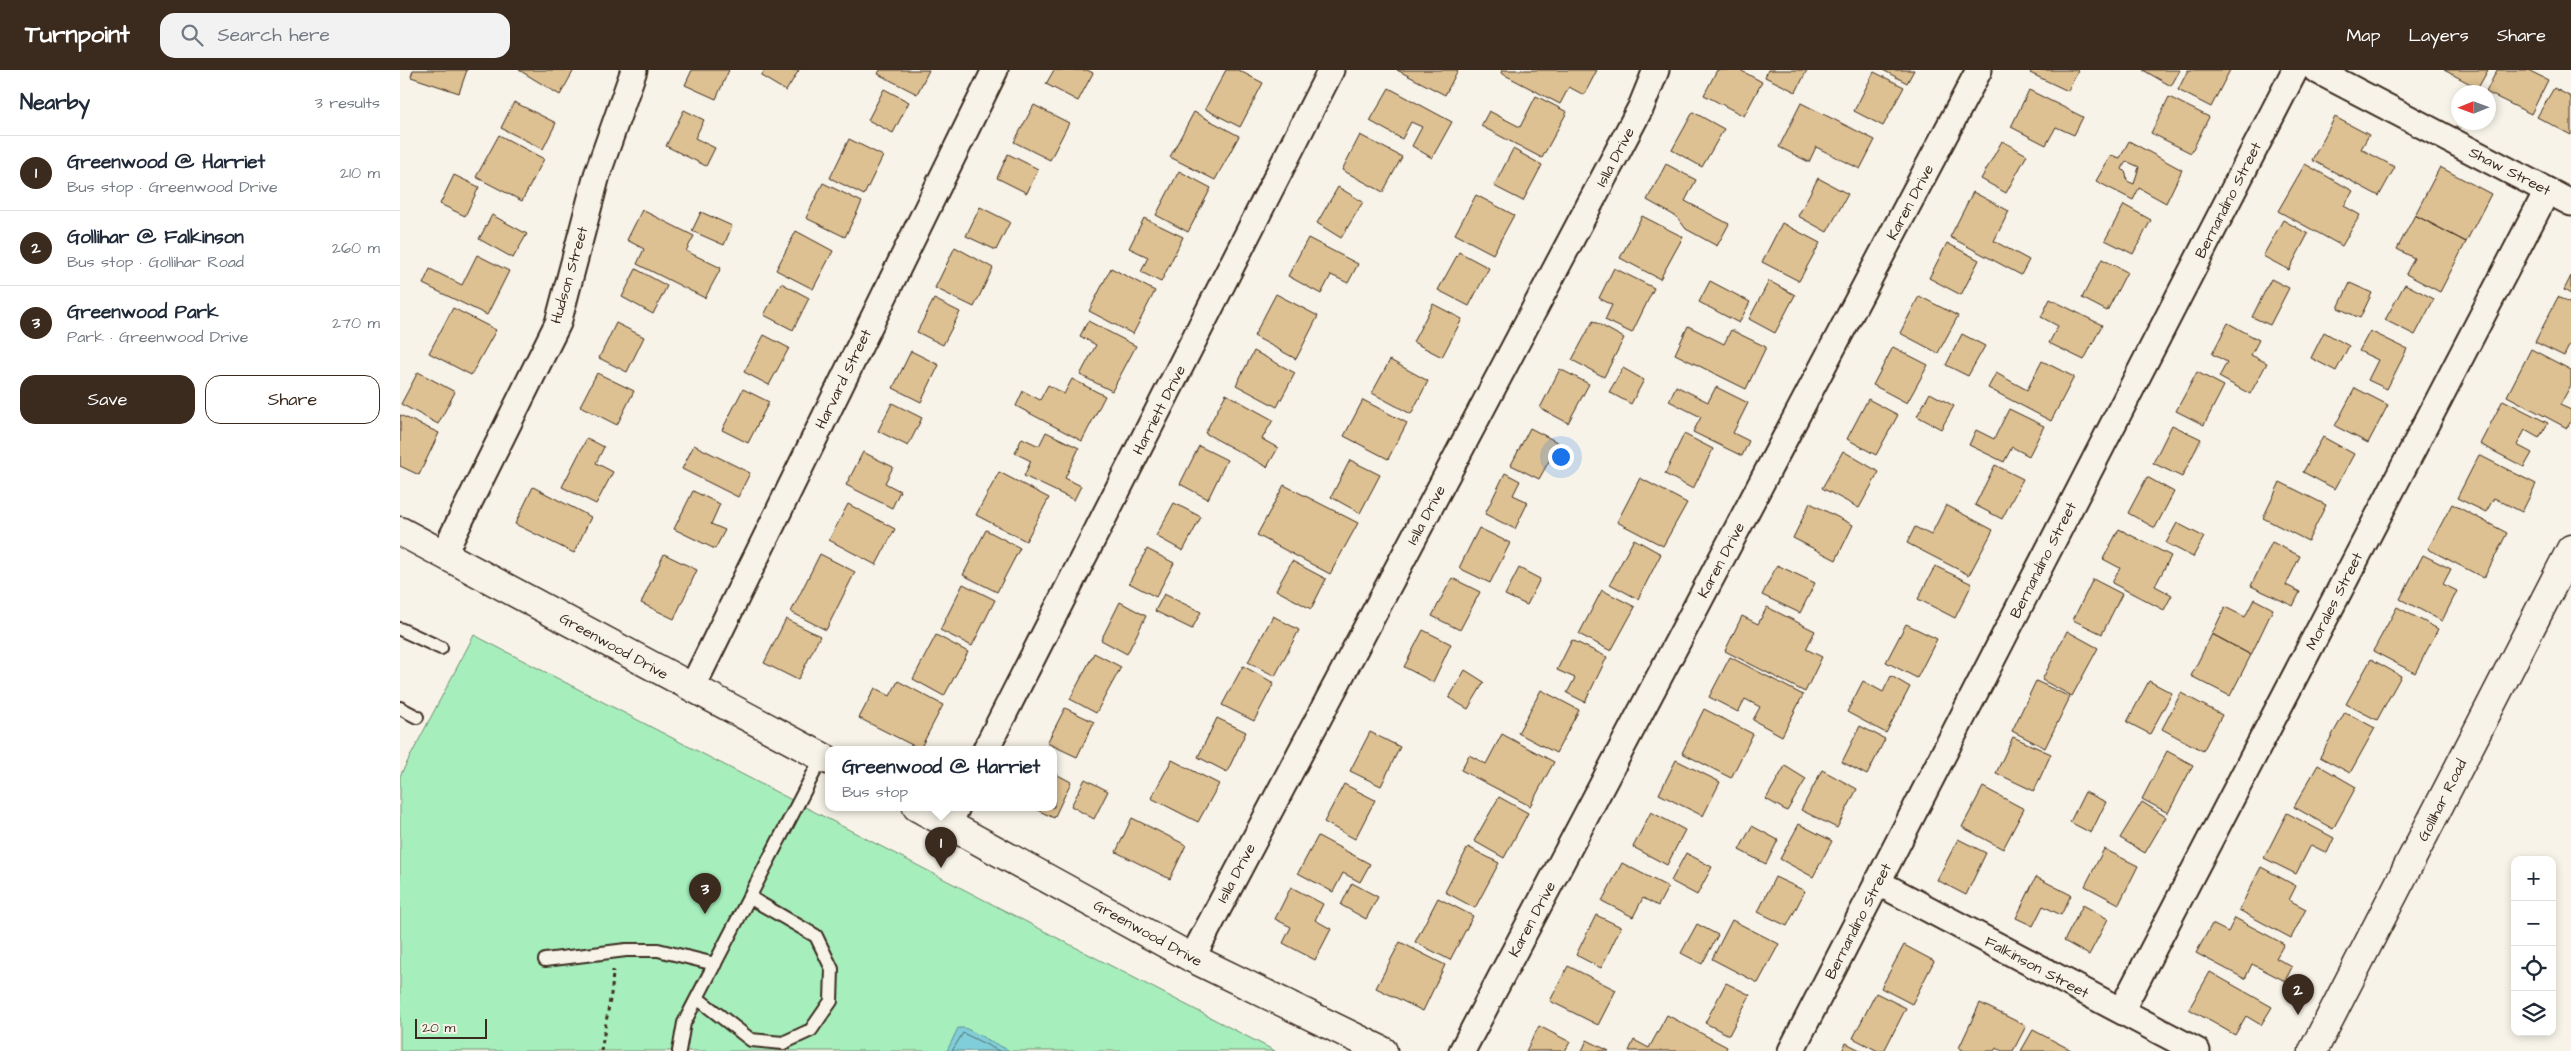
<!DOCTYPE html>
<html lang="en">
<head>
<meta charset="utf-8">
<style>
  :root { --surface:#fff; --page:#f2f2f3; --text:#1f2937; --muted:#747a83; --line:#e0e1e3; --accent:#3b2a1e }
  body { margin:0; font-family:"Architects Daughter",sans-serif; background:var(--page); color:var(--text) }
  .controls { position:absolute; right:15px; bottom:15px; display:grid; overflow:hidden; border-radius:10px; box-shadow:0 2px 8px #0003 }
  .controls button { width:45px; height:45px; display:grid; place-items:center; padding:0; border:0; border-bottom:1px solid var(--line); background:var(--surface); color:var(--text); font:25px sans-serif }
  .compass { position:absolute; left:2051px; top:15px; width:45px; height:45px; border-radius:50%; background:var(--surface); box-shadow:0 2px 8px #0003; rotate:269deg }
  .scale { position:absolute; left:15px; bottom:12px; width:72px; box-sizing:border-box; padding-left:5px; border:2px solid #3b2a1e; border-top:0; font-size:14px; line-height:18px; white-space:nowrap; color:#3b2a1e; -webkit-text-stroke:4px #f7f3e8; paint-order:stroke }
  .you { position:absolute; left:1160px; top:386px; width:18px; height:18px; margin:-12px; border:4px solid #fff; border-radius:50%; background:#1a73e8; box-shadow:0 0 0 8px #1a73e833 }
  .badge { display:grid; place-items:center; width:32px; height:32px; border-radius:50%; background:var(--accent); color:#fff; font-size:16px; font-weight:700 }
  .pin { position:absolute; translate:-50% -41px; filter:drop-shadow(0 1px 2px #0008) }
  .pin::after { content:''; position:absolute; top:26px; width:18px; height:15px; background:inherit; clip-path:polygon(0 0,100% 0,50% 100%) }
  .popup { position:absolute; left:425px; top:676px; width:232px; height:65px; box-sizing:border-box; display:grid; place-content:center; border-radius:10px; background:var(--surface); filter:drop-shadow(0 1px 4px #0005); font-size:16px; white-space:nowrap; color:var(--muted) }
  .popup b { font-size:19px; color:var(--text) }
  .popup::after { content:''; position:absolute; left:50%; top:100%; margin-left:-10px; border:10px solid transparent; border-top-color:var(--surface) }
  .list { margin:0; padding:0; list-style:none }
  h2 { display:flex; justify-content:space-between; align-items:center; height:65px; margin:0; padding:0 20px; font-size:21px }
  h2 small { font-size:16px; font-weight:400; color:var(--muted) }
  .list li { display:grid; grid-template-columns:32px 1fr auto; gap:15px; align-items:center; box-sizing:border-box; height:75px; padding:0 20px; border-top:1px solid var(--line) }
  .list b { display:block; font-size:19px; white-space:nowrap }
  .list p { margin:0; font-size:16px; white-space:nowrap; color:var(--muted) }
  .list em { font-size:16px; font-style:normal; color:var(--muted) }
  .actions { display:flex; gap:10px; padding:15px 20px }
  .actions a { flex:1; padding:11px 0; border:1px solid var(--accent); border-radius:15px; text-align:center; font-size:18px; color:var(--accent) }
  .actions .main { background:var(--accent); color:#fff }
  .icon { flex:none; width:28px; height:28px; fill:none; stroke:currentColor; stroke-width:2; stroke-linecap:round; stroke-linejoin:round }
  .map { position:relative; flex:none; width:2171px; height:981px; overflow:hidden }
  header { display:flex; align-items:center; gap:30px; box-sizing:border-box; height:70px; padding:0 25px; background:var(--accent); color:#fff }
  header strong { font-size:24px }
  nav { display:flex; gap:28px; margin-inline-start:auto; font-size:18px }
  .search { width:350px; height:45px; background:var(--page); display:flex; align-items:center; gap:12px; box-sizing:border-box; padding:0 18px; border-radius:15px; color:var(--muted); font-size:19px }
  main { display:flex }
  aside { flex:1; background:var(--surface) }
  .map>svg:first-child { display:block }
  .green { fill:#a6efbd; stroke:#708c6e }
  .water { fill:#7fceda; stroke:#648c8f }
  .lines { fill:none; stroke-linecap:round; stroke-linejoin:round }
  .shore { stroke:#566c69; stroke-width:1 }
  .building { fill:#dec192; stroke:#3b2a1e; fill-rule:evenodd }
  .service-casing { stroke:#3b2a1e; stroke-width:16 }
  .minor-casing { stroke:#3b2a1e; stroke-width:29 }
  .secondary-casing { stroke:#3b2a1e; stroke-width:31 }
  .path { stroke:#3b2a1e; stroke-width:3; stroke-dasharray:4 4; stroke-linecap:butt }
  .service { stroke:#f7f3e8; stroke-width:12 }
  .minor { stroke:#f7f3e8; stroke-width:25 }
  .secondary { stroke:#f7f3e8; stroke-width:28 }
  .labels { text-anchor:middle; stroke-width:4; stroke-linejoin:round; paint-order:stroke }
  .street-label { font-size:15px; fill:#3b2a1e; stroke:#f7f3e8 }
</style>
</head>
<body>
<header>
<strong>Turnpoint</strong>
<div class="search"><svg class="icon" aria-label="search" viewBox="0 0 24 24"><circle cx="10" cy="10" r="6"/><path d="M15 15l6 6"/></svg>Search here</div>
<nav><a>Map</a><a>Layers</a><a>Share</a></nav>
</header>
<main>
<aside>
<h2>Nearby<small>3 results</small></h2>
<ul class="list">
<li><span class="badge">1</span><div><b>Greenwood @ Harriet</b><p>Bus stop · Greenwood Drive</p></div><em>210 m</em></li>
<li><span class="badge">2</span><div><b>Gollihar @ Falkinson</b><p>Bus stop · Gollihar Road</p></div><em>260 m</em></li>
<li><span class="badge">3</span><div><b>Greenwood Park</b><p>Park · Greenwood Drive</p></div><em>270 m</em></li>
</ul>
<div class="actions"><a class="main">Save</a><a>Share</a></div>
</aside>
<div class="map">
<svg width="2171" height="981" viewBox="0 0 2171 981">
  <rect width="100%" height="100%" fill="#f7f3e8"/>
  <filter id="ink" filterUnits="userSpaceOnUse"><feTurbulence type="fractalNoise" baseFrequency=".02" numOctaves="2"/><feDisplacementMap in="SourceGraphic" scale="10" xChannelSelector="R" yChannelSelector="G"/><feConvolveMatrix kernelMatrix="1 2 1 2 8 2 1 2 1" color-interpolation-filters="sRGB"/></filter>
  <g filter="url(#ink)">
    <path class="green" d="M74 565 875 981H0V706Z"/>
    <path class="water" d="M558 958H565L610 981H547Z"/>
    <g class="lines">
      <path class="shore" d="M552 981 563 963 599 981"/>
    </g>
    <path class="building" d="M13 0H67L59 23 11 7Z
      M119 0H174L160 25Z
      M292 0H329L316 29 285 15Z
      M365 0H399L386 21 361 6Z
      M480 0H529L517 24 478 4Z
      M654 0H687L693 3 678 31 646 14Z
      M826 0H838L863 13 840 57 805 39Z
      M997 0H1058L1045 25Z
      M1102 0H1197L1184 25 1169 17 1160 34 1101 3Z
      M1317 0H1340L1362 12 1344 46 1304 25Z
      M1368 0H1407L1396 22 1365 7Z
      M1483 0H1514L1507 13Z
      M1632 0H1678L1668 21 1630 3Z
      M1743 0H1780L1771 16Z
      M1788 0H1830L1811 37 1778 20Z
      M2044 0H2088L2078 18Z
      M2097 0H2128L2148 10 2131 44 2086 22Z
      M1474 2 1504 17 1483 56 1454 41Z
      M989 18 1052 52 1032 88 1012 76 1022 57 1011 52 1002 69 970 51Z
      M2154 18 2171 27V65L2137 47Z
      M484 19 509 32 493 63 468 50Z
      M1629 20 1683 47 1674 65 1656 57 1646 75 1611 57Z
      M1136 26 1167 42 1142 88 1081 56 1089 41 1120 57Z
      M1769 27 1809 47 1791 83 1751 63Z
      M114 32 156 53 143 79 101 58Z
      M1401 33 1475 70 1460 99 1416 77 1409 92 1379 77Z
      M634 35 669 53 650 90 614 72Z
      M284 40 304 50 295 68 315 78 306 96 266 76Z
      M794 42 839 66 815 110 770 87Z
      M1293 42 1324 59 1302 97 1272 80Z
      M1935 47 1969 65 1961 79 1995 97 1979 126 1912 90Z
      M99 65 144 89 122 131 76 107Z
      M960 65 1002 87 983 122 942 100Z
      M449 69 483 86 464 125 430 108Z
      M1602 71 1627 85 1606 123 1581 109Z
      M1729 71 1782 100 1766 133 1739 118 1733 130 1696 111 1711 85 1720 88ZM1726 91 1739 97 1734 114 1727 111 1726 103 1722 99Z
      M1113 79 1142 95 1123 131 1094 116Z
      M608 84 638 99 627 123 597 108Z
      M1266 94 1296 110 1285 131 1329 154 1317 176 1286 159 1277 147 1247 130Z
      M1905 94 1953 121 1944 136 1960 145 1942 176 1878 141Z
      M2040 97 2091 124 2066 172 2015 145Z
      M779 101 811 118 788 162 756 145Z
      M54 105 79 117 65 146 40 134Z
      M1418 108 1448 124 1427 162 1398 146Z
      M423 113 462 132 445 167 406 148Z
      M938 117 963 132 941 168 917 153Z
      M1573 122 1609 141 1594 171 1629 190 1621 205 1550 167Z
      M1076 125 1114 145 1093 184 1055 164Z
      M1724 135 1751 150 1733 184 1705 170Z
      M580 137 610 152 596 180 566 166Z
      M242 140 294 166 286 181 321 198 305 228 237 194 244 179 227 170Z
      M301 142 332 156 324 175 292 161Z
      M92 145 127 164 113 188 79 169Z
      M2015 145 2066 172 2040 222 2006 204 2014 188 1997 179Z
      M1242 146 1283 167 1260 209 1220 188Z
      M744 148 783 167 761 212 741 202 748 187 729 178Z
      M1883 150 1908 164 1889 200 1863 186Z
      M1382 153 1420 173 1399 211 1362 192Z
      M396 161 433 181 413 219 376 200Z
      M908 168 958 194 948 213 931 205 921 224 888 206Z
      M1547 173 1579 190 1561 225 1529 208Z
      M555 177 593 198 574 237 535 218Z
      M1059 182 1089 198 1069 236 1038 220Z
      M77 185 109 201 87 245 23 214 30 199 62 215Z
      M1702 189 1727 202 1707 241 1682 228Z
      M711 198 755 221 733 264 689 241Z
      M1214 198 1254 218 1232 263 1205 250 1212 235 1199 228Z
      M236 199 267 216 253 244 222 227Z
      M2171 206V224L2164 220Z
      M1871 209 1889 218 1870 255 1852 247Z
      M1310 211 1350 232 1339 253 1299 232Z
      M1369 211 1395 225 1375 263 1349 249Z
      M381 213 409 228 393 260 364 245Z
      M1950 213 1972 223 1960 248 1938 238Z
      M2005 214 2034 229 2015 265 1985 250Z
      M876 224 918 246 896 289 854 266Z
      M1519 226 1558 246 1538 283 1500 263Z
      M2158 227 2171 234V272L2164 286 2135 272Z
      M534 229 560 242 543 275 517 262Z
      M1650 229 1702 255 1684 290 1649 273 1658 256 1641 247Z
      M1033 234 1062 249 1042 287 1013 272Z
      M53 238 96 260 71 305 29 283Z
      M688 251 736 276 712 321 680 305 696 275 680 266Z
      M1193 251 1224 268 1204 307 1172 290Z
      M216 253 244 267 227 302 199 288Z
      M1828 253 1859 270 1851 285 1867 293 1850 324 1819 307 1827 292 1812 284Z
      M1288 256 1324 274 1331 260 1366 277 1346 319 1275 284Z
      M1970 261 2007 279 1987 319 1968 310 1978 290 1959 281Z
      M1924 262 1949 276 1936 301 1911 288Z
      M1562 264 1585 276 1568 306 1546 295Z
      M364 265 389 278 369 315 344 302Z
      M1493 277 1528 295 1507 333 1473 315Z
      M2131 279 2171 300V315L2160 335 2171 340V351L2167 358 2107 326Z
      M511 281 539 295 521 332 493 318Z
      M854 281 895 303 877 337 836 315Z
      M990 290 1028 311 1011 344 972 323Z
      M1642 291 1674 307 1651 351 1588 318 1596 303 1627 320Z
      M1223 298 1244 310 1231 334 1209 322Z
      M1160 299 1189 314 1168 353 1140 338Z
      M18 302 55 322 38 354 1 334Z
      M1797 302 1824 316 1804 355 1776 341Z
      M197 303 234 321 217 355 180 336Z
      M672 309 705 326 682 371 616 336 623 321 640 330 648 315 664 324Z
      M1276 316 1308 332 1316 317 1348 333 1333 363 1349 371 1342 386 1293 362 1301 347 1269 331Z
      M1955 318 1988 335 1968 373 1935 356Z
      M343 319 369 332 348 373 322 360Z
      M1530 323 1554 336 1541 359 1517 346Z
      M826 324 873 350 862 369 878 378 867 397 805 363Z
      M1468 329 1498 345 1476 385 1447 369Z
      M963 330 1007 353 988 389 944 366Z
      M2103 330 2148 353 2139 368 2125 360 2117 375 2132 383 2124 397 2080 374Z
      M492 333 522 348 508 376 478 361Z
      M1609 339 1644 356 1629 386 1612 377 1604 392 1569 375 1576 360 1594 369Z
      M0 345 39 363 19 405 0 396Z
      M1772 355 1801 369 1782 407 1753 393Z
      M1130 358 1159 373 1139 409 1111 395Z
      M646 362 679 378 665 408 681 416 674 430 624 406 631 391 615 383 622 368 639 376Z
      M1284 364 1313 379 1293 419 1265 404Z
      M1923 367 1954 384 1935 419 1903 402Z
      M187 368 204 377 196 393 213 402 196 434 162 417Z
      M294 375 350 403 338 427 282 399Z
      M799 376 827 390 808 429 780 414Z
      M1443 381 1479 402 1459 438 1422 418Z
      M463 382 493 397 485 413 500 421 492 438 446 415Z
      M2079 385 2136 414 2122 442 2094 428 2086 442 2057 428Z
      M950 390 980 405 960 443 931 427Z
      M1595 395 1623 409 1602 449 1575 435Z
      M599 402 649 428 626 471 576 445Z
      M1105 403 1120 411 1113 425 1128 432 1115 459 1085 444Z
      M1747 407 1774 422 1755 458 1728 443Z
      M1240 408 1287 433 1263 476 1217 452Z
      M1880 412 1926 435 1908 471 1863 448Z
      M884 415 958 453 930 504 857 465Z
      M133 417 191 447 174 483 115 454Z
      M293 421 320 434 311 454 325 460 315 479 274 459Z
      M774 433 801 447 783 481 756 466Z
      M1410 433 1453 455 1436 490 1393 468Z
      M448 434 495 459 476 495 429 470Z
      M2052 434 2107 463 2084 508 2028 479Z
      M1546 435 1593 460 1569 505 1507 473 1515 457 1531 465Z
      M1777 453 1804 467 1793 487 1766 473Z
      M1079 458 1110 473 1090 513 1059 498Z
      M1719 459 1771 486 1755 516 1772 525 1764 540 1712 513 1720 498 1703 489Z
      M586 460 620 478 597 522 563 505Z
      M1234 469 1261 484 1238 529 1210 514Z
      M1872 472 1900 486 1886 515 1900 522 1893 536 1851 516Z
      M747 479 774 493 756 527 729 513Z
      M264 484 297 500 274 549 241 533Z
      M420 484 455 502 426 560 391 542Z
      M2023 485 2051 499 2043 514 2057 521 2042 551 2000 529Z
      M892 491 926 509 911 539 876 520Z
      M1377 495 1415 513 1400 543 1362 525Z
      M1535 496 1572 514 1555 548 1518 529Z
      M1119 498 1140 509 1127 535 1105 525Z
      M1052 508 1080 522 1060 560 1032 546Z
      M1693 509 1722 524 1702 564 1673 550Z
      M563 514 595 530 572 576 540 560Z
      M1202 520 1235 537 1211 581 1179 564Z
      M764 524 801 542 792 559 755 541Z
      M1854 529 1873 539 1851 585 1812 564 1825 537 1845 547Z
      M720 532 746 546 727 584 701 570Z
      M1367 537 1415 561 1406 579 1422 587 1405 622 1325 581 1342 546 1358 554Z
      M1997 537 2038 559 2015 603 1973 581Z
      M873 546 899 560 875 606 848 592Z
      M386 549 420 566 398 610 364 593Z
      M1506 554 1537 569 1517 608 1486 592Z
      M1023 560 1051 574 1033 612 1004 597Z
      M1667 561 1698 578 1672 626 1642 610Z
      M1812 564 1851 585 1830 626 1791 606Z
      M536 565 568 582 544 626 513 609Z
      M1172 570 1207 587 1185 632 1167 623 1175 608 1157 600Z
      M694 583 721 597 696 643 670 629Z
      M1330 587 1403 625 1382 666 1353 650 1360 637 1345 629 1338 642 1309 627Z
      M1971 589 2001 606 1977 650 1946 634Z
      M843 596 874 613 854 651 822 635Z
      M1065 600 1084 612 1068 639 1049 628Z
      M1491 606 1510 617 1486 663 1447 642 1463 611 1483 622Z
      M498 611 543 635 520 679 459 648 475 618 490 626Z
      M1636 611 1670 627 1645 678 1612 661Z
      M1749 611 1772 623 1750 664 1727 652Z
      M1141 620 1179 640 1156 683 1118 663Z
      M1781 623 1822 645 1803 681 1762 659Z
      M665 638 694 652 677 687 647 673Z
      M1304 639 1353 664 1331 708 1282 683Z
      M1945 642 1975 658 1950 703 1920 687Z
      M817 648 846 662 827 702 798 687Z
      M1460 656 1485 669 1467 705 1442 692Z
      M970 662 1000 677 981 716 950 701Z
      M1102 664 1154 692 1130 736 1061 700 1069 685 1086 694Z
      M1613 667 1651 684 1634 721 1596 703Z
      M1767 681 1793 695 1768 743 1742 729Z
      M772 690 819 714 798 752 751 728Z
      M1276 690 1320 712 1303 746 1259 724Z
      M1918 695 1956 717 1933 759 1894 737Z
      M1385 696 1406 709 1387 741 1366 729Z
      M1422 700 1457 719 1437 758 1401 740Z
      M654 703 671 712 654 748 631 737H654Z
      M685 709 708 721 694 749 671 736Z
      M944 714 975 730 955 769 924 752Z
      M1583 717 1624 739 1603 779 1562 757Z
      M1685 722 1706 732 1691 763 1670 752Z
      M1099 727 1128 743 1104 788 1074 771Z
      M1742 732 1766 747 1745 783 1720 768Z
      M1251 742 1285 760 1267 795 1233 777Z
      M1887 743 1934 768 1927 783 1911 775 1896 804 1864 788Z
      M732 748 786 775 770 809 716 782Z
      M1399 754 1432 771 1413 807 1380 789Z
      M1352 756 1378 770 1366 794 1339 780Z
      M918 766 970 794 960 812 943 803 933 822 898 803Z
      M1558 769 1586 783 1566 825 1537 810Z
      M1068 777 1099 793 1075 838 1045 822Z
      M1704 779 1738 796 1719 834 1685 816Z
      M1286 783 1312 797 1297 825 1271 811Z
      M1222 793 1268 817 1258 836 1243 828 1233 847 1202 831Z
      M1861 797 1896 816 1889 830 1906 839 1891 868 1839 840Z
      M1375 807 1405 821 1387 856 1358 842Z
      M1636 807 1671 825 1661 845 1643 836 1633 856 1616 848Z
      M952 813 978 827 966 849 941 835Z
      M891 817 923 834 915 850 931 859 915 890 883 873 891 857 875 849Z
      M1038 828 1073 846 1050 890 1015 872Z
      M1683 835 1708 849 1689 885 1664 871Z
      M1196 845 1221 857 1201 898 1176 885Z
      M1835 848 1884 874 1876 888 1892 897 1885 911 1852 894 1845 909 1796 883 1812 854 1828 862Z
      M1332 850 1379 874 1358 913 1312 889Z
      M1297 854 1318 865 1302 894 1281 883Z
      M1000 872 1045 895 1023 941 976 918Z
      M1504 875 1534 891 1512 934 1481 918Z
      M1168 896 1216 920 1198 955 1150 931Z
      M1810 902 1872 937 1861 955 1846 946 1835 965 1789 939Z
      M1326 913 1350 925 1329 965 1305 953Z
      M1476 923 1506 938 1484 981H1478L1453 968Z
      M1580 933 1626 956 1613 981H1602L1596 978 1594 981H1565L1559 978Z
      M1267 945 1327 977 1325 981H1229L1234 970 1249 978Z
      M1139 956 1170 972 1165 981H1126Z
      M1633 960 1673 981H1621Z
      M1187 970 1209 981H1182Z
      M1446 973 1462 981H1442Z"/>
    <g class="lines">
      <defs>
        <path id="service" d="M0 559 41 578
          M0 638 17 647
          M145 890 226 880H258L315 894
          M297 928 351 970 383 973 411 960 431 931 432 899 416 866 349 827
          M279 981 284 953 422 687"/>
        <path id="minor" d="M1916 0 2171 133
          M44 483 158 253 197 105 234 0
          M292 618 595 0
          M586 679 931 0
          M549 754 557 737
          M1477 812 1797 981
          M792 888 1241 37 1256 0
          M1721 941 2147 121
          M1062 981 1579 0
          M1391 981 1895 0"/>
        <path id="secondary" d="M0 461 428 690
          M517 737 792 888 983 981
          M1913 981 2171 479"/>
      </defs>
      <use href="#service" class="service-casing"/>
      <use href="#minor" class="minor-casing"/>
      <use href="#secondary" class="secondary-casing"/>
      <path class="path" d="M201 981 212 918 213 900"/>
      <use href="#service" class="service"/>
      <use href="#minor" class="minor"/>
      <use href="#secondary" class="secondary"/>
    </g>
  </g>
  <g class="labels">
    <g class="street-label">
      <text transform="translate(1215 87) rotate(-62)" y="5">Islla Drive</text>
      <text transform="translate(2110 101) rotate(27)" y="5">Shaw Street</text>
      <text transform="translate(1828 130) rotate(-63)" y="5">Bernandino Street</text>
      <text transform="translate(1510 132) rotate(-62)" y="5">Karen Drive</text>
      <text transform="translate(169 205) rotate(-74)" y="5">Hudson Street</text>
      <text transform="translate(443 309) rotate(-64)" y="5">Harvard Street</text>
      <text transform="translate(759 340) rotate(-63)" y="5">Harriett Drive</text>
      <text transform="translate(1026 445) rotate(-62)" y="5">Islla Drive</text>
      <text transform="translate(1321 490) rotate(-62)" y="5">Karen Drive</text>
      <text transform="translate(1643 490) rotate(-63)" y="5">Bernandino Street</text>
      <text transform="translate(1934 531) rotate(-63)" y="5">Morales Street</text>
      <text transform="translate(214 576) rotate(29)" y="5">Greenwood Drive</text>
      <text transform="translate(2042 730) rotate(-63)" y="5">Gollihar Road</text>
      <text transform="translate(836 803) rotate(-62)" y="5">Islla Drive</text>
      <text transform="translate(1132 849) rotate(-62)" y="5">Karen Drive</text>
      <text transform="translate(1458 851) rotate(-63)" y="5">Bernandino Street</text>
      <text transform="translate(748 863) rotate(29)" y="5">Greenwood Drive</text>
      <text transform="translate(1637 897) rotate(28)" y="5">Falkinson Street</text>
    </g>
  </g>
</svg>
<div class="controls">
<button>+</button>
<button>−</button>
<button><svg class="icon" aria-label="locate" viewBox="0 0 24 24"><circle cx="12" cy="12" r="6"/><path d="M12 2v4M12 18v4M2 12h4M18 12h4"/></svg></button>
<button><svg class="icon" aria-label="layers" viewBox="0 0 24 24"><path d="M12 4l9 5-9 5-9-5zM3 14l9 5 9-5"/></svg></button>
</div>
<svg class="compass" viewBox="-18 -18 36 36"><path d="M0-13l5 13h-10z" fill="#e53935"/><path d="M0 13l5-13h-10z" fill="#747a83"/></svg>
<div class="scale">20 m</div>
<div class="you"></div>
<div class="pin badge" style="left:541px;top:798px">1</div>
<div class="popup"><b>Greenwood @ Harriet</b>Bus stop</div>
<div class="pin badge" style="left:1898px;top:945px">2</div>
<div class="pin badge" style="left:305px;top:844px">3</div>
</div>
</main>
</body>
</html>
